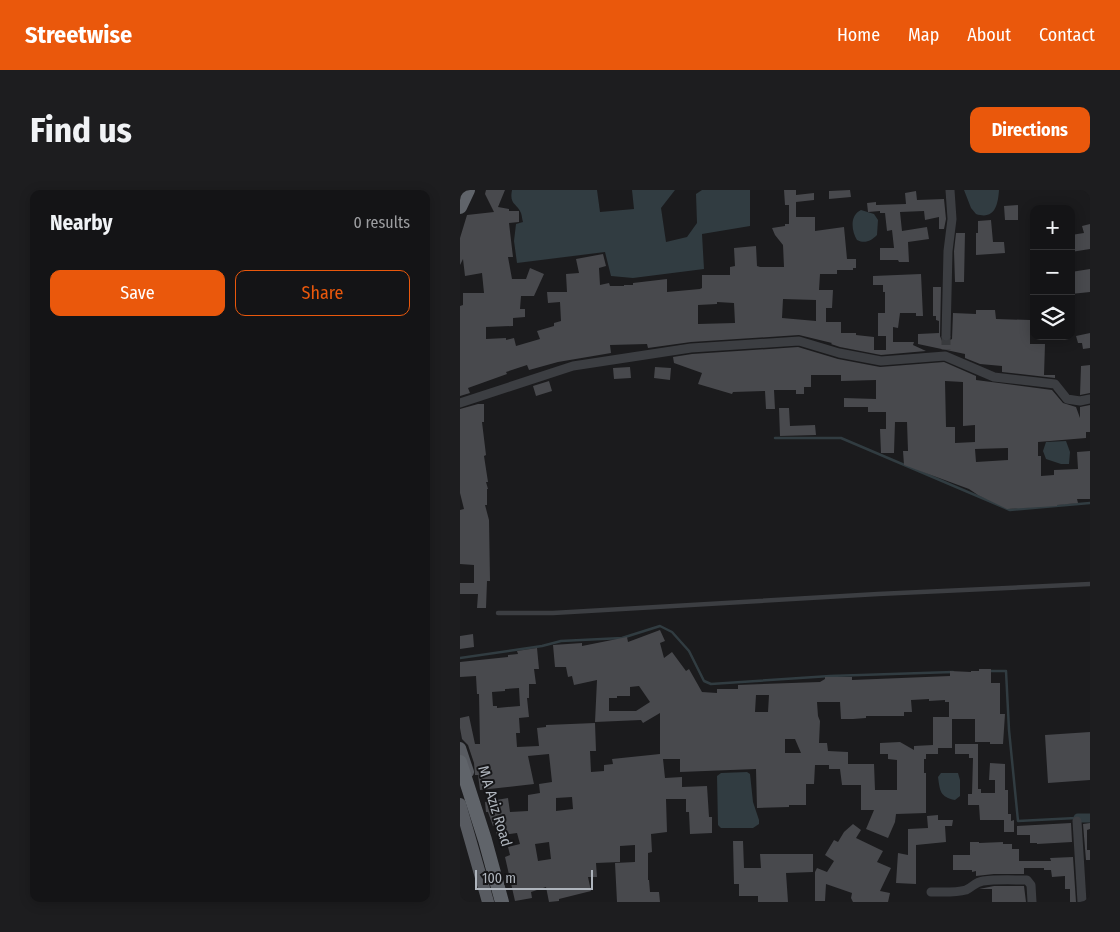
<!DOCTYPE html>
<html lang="en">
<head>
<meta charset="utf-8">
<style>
  :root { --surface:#141416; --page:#1d1d1f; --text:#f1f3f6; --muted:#9d9ea1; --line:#333335; --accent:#ea580c }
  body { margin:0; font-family:"Fira Sans Condensed",sans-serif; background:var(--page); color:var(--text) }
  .controls { position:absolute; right:15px; top:15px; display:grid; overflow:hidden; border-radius:10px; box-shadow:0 2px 12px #0003 }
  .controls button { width:45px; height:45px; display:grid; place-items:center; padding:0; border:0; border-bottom:1px solid var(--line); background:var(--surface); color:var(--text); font:25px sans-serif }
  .scale { position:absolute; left:15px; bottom:12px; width:118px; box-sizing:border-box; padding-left:5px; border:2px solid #aeb4bc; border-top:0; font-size:14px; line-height:18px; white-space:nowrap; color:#aeb4bc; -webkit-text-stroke:4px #161618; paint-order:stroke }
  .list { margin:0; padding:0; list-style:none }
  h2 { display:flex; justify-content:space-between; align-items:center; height:65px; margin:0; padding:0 20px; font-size:21px }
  h2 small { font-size:16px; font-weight:400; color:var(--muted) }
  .actions { display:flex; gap:10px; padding:15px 20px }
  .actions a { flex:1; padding:11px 0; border:1px solid var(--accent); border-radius:10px; text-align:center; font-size:18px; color:var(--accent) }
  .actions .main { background:var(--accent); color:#fff }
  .icon { flex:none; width:28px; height:28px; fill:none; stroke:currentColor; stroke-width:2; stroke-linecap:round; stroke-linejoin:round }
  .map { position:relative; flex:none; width:630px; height:712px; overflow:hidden; border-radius:10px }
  header { display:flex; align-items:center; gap:30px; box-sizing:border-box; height:70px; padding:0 25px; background:var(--accent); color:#fff }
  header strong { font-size:24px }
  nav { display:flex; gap:28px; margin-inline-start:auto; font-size:18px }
  .intro { display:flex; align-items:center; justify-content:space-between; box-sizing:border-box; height:120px; padding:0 30px }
  h1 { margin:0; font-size:35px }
  .button { padding:12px 22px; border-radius:10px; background:var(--accent); color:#fff; font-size:18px; font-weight:700 }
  main { display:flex; gap:30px; padding:0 30px }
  aside { flex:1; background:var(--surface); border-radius:10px; box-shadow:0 2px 12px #0003 }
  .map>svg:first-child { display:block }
  .water { fill:#313c41 }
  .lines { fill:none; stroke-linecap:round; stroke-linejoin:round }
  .stream { stroke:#313c41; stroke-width:2.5 }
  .canal { stroke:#313c41; stroke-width:9 }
  .building { fill:#48494d; fill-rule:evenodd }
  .minor-tunnel { stroke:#383a3d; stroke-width:9; stroke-dasharray:9 4.5; stroke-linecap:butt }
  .service { stroke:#3c3e42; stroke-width:4.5 }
  .minor { stroke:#3c3e42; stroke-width:9 }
  .primary { stroke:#585b61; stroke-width:12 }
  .trunk { stroke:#60646a; stroke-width:14 }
  .labels { text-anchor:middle; stroke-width:4; stroke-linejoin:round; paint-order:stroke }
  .street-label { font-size:15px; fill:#aeb4bc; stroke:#161618 }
</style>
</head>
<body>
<header>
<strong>Streetwise</strong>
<nav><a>Home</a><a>Map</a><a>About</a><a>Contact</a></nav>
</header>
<div class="intro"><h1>Find us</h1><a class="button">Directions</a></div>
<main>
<aside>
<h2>Nearby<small>0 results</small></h2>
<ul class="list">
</ul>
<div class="actions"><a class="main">Save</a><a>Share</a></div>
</aside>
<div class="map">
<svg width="630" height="712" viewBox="0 0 630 712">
  <rect width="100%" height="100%" fill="#1b1b1d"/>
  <path class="water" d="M52 0H137L140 22 174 19 172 0H215L201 18 206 52 227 47 237 33 236 4 242 0H290V36L242 44 244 79 173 88 151 86 145 62 57 73 54 51 56 34 63 32C62 29 62 26 61 23 57 13 49 15 52 0Z
    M504 0H539C538 16 534 30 516 24L511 18Z
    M401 20 414 24 418 30 417 45C411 51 405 54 397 50 391 40 390 25 401 20Z
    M606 251 610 262 609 274H601L586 269 583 261 586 252Z
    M287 582 290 584 293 612 299 630V634L293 638H261L258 635 257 586 261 583Z
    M481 583H498L500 590V606L495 610C480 607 480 601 478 587Z"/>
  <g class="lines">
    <path class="stream" d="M315 248H381L550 320 630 313
      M0 468 82 456 101 451 162 448 200 436 212 442 229 461 244 491 251 494 370 486 493 482
      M528 481H546L549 540 558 631 616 628"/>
    <path class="canal" d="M618 628H630"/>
  </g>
  <path class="building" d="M26 0H45L38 17 49 19V21H59V32L49 33 53 67H48L52 89H66L70 78 84 84 74 106H61L60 119H65V127L53 128V136L26 137V149L46 148V150L54 148 56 156 80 149 77 141 94 136V133L101 131 100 112 88 113 87 102H107L106 84 119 83 116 69 143 64 146 76 139 78 140 95 149 93 150 96H164V95H173V93L207 89V102L240 99 242 98V85H270V77L275 76 274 58 296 56 297 76 300 77H324L323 55 315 45 312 38 325 36V34H329V15H325L324 0H336V5L354 3V10L336 12V27H355V41L384 37 387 69H396V78H393V80H377V84H360L359 100H373L372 118H366V132H381V143H396V145L414 147V160H426V146H418V123H425V102H423V95H413V86L461 84 463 126H456V123H440L438 138 433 137V152H454L453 155 466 161 421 165 380 157 371 154 372 153 339 145 231 152 188 158 187 154 150 155 151 163 98 172 69 180 67 175 46 182 47 184 8 198 10 203 0 206V116L3 115V103H24L22 83 5 86 3 69 0 75V48L7 25 34 22 25 4ZM323 109 356 110V131L322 128ZM257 112 274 113 275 133 238 134V115L257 114Z
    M390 0 391 7 369 9V1Z
    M456 1 457 10 484 9 486 29 484 39H479V27L465 30 464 21 440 22 442 41 467 37 469 49 448 52 449 72H439L438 70H420V58H434L432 40 427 41 425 23H420V21L408 22 407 13 416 12V15L446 14 445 3Z
    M558 15V30H545L544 16Z
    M531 30 533 52H544L545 63 516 65V43H518V31Z
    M630 34V59L611 62V45L624 43 622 36Z
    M496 43H505L504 92H495L494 61Z
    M630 79V102L611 104V82Z
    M473 97H481L480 146 482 151 486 152 492 149 493 123 516 124V120H535L536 129 570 130V154H585L584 185H595V188L542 182V176L520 174 505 168V164L458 154V144L479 143V131L476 130V126H473Z
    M630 143V158L623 159 622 153H618L616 146Z
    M338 157 378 169 420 177 484 172 516 186V190L592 200 603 213 616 217 620 228V217L630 215V242H626V248L578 252V266H581V286L594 285V280L618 279 617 262 630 261V309H617L618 313 597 315V316L547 319 518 305 509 299 444 275 443 261H448L447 232H435L434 263H421L420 239H426V222H408V217H384V208L416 209V190L381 191V185H351V197H344V204H336V200H314L315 219H306L305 201 273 202 272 204 238 194 242 183 214 173 213 167 232 164ZM485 191 503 192V236L515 235V252L495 253V237H486ZM548 258V270L516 272 515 259Z
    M630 175V203L620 205 621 176Z
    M170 177 171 188 154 189 153 178Z
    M195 177 211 178 210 190 194 188Z
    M89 191 92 201 76 206 73 196Z
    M18 214H24V232H22L26 265 24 266 28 292H26L28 299H27V315H25L29 330 30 391H27L26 418H17L18 404H0V393H14V375L0 374V320L4 319 0 303V219Z
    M319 218H329L330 236 355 235 356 245 320 246Z
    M200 440 205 451 200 453 204 468 212 462 226 481 229 479 242 502 257 503V499H278V495L360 492 365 489V487H392V490L490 486V481L511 482V481H519V479H531V493H540V524H545L543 554H530V552H515V529H492V558H478V564H466V569H464V583H466V623L436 624 435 632 428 648 406 639 414 620H401V595H382L380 579H369V575H355L354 594H346V615H329V617L297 618 296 579 220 582V569H203L205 588 222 587V597L247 596 249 627H252V643L230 644 229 622H226V609H206L207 642 191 644 192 662 188 663V690H189L190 702H199L200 712H157L155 673 175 672V655L160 656V672L136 673 137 687H128L131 701 99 709V711L89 712 86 697 71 702 72 708 55 711 45 667 50 665 48 657 60 654 57 643 37 646 35 635 33 636 28 622H26L25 612 48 608 50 622 68 621V605L80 603 79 594 92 592 89 564 68 566 74 594 20 600 18 585H15L14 573 8 555 2 549 0 538V528L9 526 15 554H20L19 504H17L16 486 0 487V472L48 467V465L58 464 57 461 77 458 79 479H74L76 494H69V508H67L69 527 59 528 60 543H56L57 557 79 556 77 538 86 537V535L135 533 136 561H130L131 582 144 581V575L153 574 152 569 200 564V523L183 533 181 530 135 532 137 490 114 495 112 486 108 487 106 477H95L93 455 122 453V456L167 447 168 452ZM179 496 190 512 176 521H149V508H157V506H170V497ZM59 498 60 516 37 518V516H33L32 502 45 501V499ZM296 505H309L308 522H295ZM469 509V511L485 510V512H489V527H473V555L454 556V560L440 552 420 553V564H428V569L437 570V600H415L414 574H388V562L368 561 367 553H359L360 531 358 526 357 512H380L381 529H393L406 528V526H444V522H452L451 510ZM325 549H335L341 563H325ZM112 607 113 619 96 621V608ZM89 652 91 669 78 671 75 654Z
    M13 444 14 457 0 459V446Z
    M630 542V590L588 593 585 545Z
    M495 554H518V599H521V603H535V590H529L530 573 545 574V600H548V624H551V631L554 630V642H544V630H520L519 615H508V604H512L513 568H509V564H495Z
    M478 625V630H493L492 636H485L486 652 456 655V694L436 693 438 663 448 665V639L468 638 467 626Z
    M611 633 612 652 577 654V653H570V645H557V636Z
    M630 633V639L627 640V660H630V670H626L623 634Z
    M393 634 401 640 396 648 423 661 417 672 431 678 420 701 430 703 428 712H393L391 708 392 703 366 694 365 711H355V682L357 678 367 682 374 671 365 665 374 650 378 652 384 642Z
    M273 651H283L284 678H301L300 664H353V682L326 683 328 712H298V706H279V694H274Z
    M510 652H519V653L543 652V654H552V659H559V671H591L590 668 613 667 616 712H610V699H605V686L592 687 591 680H584V678H564V684H534L516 686V681L512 682V680H493V665H510Z
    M534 696H564L566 712H532V699H519Z"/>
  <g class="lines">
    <path class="minor-tunnel" d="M486 146V160"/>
    <path class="service" d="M38 423H93L418 404 630 394"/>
    <path class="minor" d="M486 146 488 61 492 29 490 0
      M0 213 113 176 231 158 339 151 379 163 421 171 485 166 534 187 595 194 607 209 620 211 630 209
      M617 631 622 712
      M471 702C482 702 495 703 506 700 513 697 515 692 523 691 537 689 553 690 567 690L571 695 572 712"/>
    <path class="primary" d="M0 558 8 582
      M0 614 28 712"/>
    <path class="trunk" d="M0 17 8 0
      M0 572 25 650 42 712"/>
  </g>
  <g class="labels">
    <g class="street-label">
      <text transform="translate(35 616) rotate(73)" y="5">M A Aziz Road</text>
    </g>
  </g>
</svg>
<div class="controls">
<button>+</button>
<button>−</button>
<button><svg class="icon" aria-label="layers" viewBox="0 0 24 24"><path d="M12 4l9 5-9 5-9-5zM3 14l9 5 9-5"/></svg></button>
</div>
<div class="scale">100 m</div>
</div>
</main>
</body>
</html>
